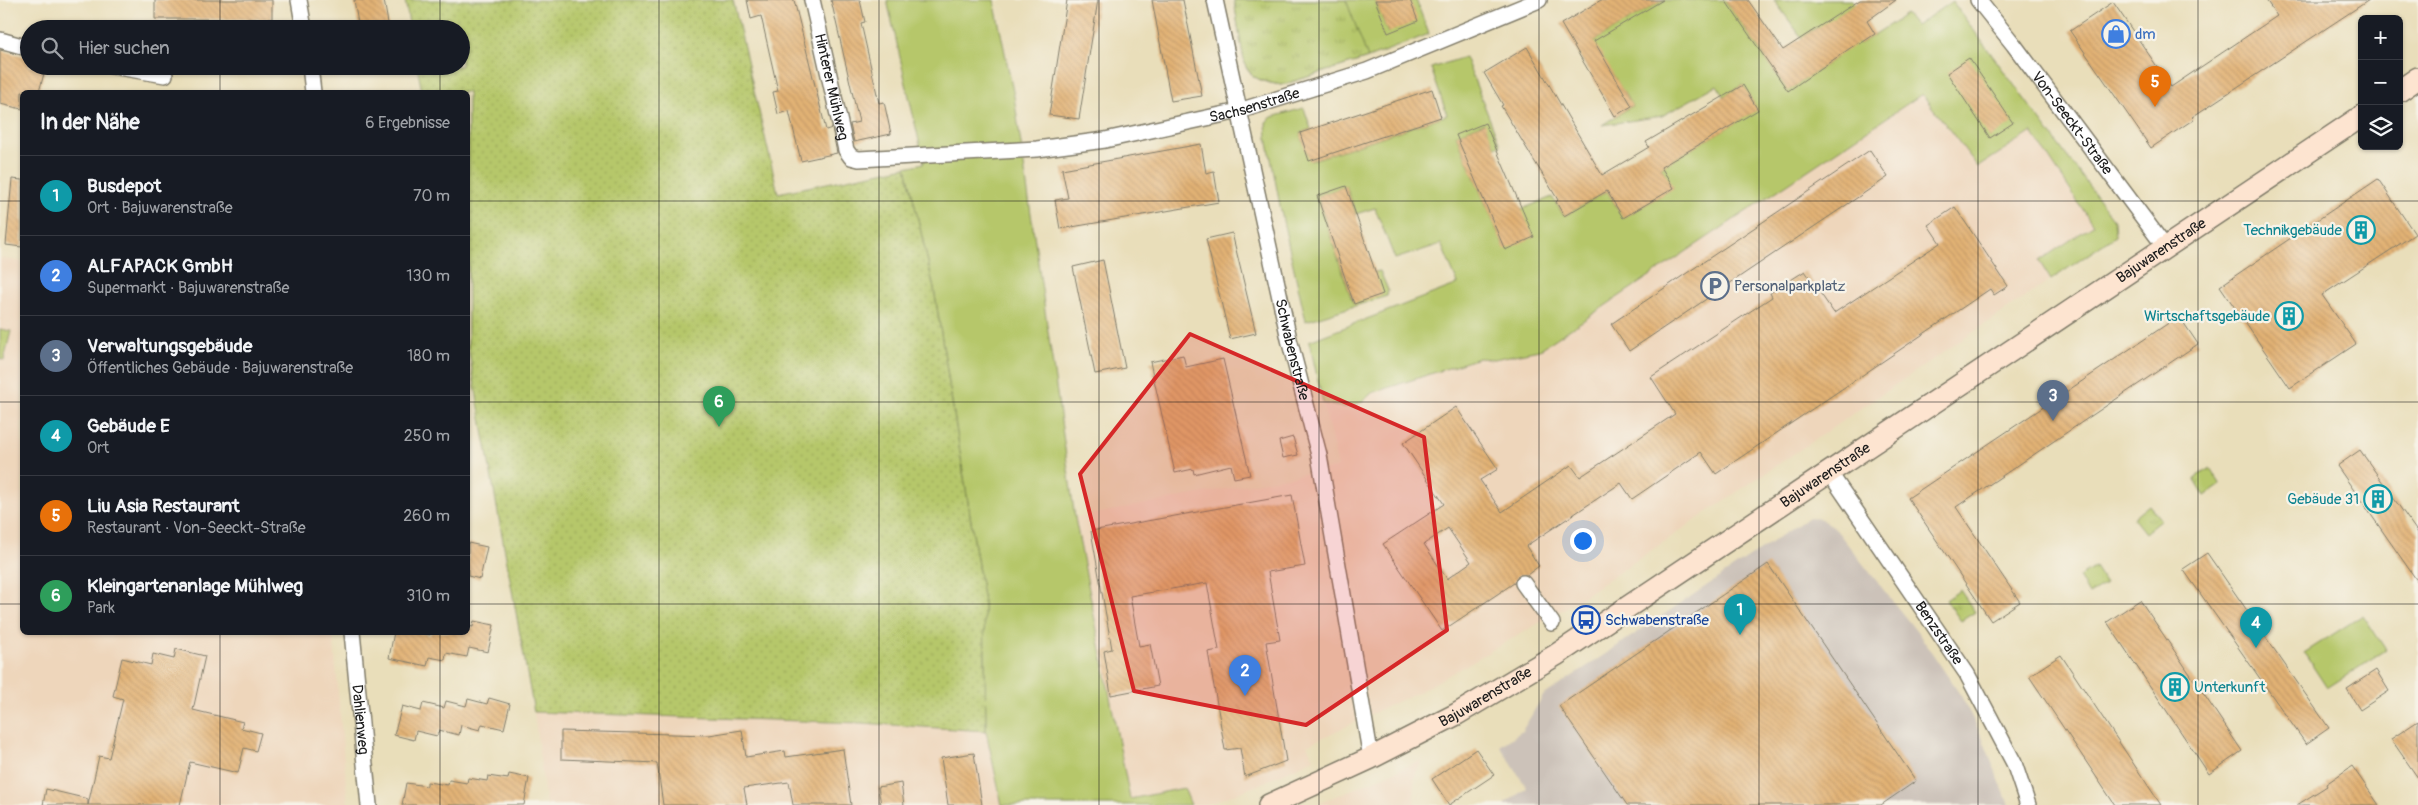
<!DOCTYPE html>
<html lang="de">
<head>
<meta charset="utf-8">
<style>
  :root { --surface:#171b24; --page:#20242c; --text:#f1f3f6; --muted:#9ea1a6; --line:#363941; --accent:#1a73e8 }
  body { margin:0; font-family:Pangolin,sans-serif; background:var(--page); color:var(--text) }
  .controls { position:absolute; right:15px; top:15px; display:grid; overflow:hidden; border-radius:8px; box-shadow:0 1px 4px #0004 }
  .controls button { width:45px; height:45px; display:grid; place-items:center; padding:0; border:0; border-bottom:1px solid var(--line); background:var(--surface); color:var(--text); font:25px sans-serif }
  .you { position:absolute; left:1582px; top:540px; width:18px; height:18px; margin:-12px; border:4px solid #fff; border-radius:50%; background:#1a73e8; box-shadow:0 0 0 8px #1a73e833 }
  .badge { display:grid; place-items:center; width:32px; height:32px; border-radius:50%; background:var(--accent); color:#fff; font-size:16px; font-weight:700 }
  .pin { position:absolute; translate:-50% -41px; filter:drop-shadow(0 1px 2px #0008) }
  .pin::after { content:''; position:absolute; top:26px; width:18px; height:15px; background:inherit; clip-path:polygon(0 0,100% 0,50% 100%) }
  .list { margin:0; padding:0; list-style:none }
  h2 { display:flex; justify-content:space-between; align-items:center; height:65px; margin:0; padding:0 20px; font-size:21px }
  h2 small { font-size:16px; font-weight:400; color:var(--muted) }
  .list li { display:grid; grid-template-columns:32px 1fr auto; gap:15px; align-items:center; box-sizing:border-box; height:80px; padding:0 20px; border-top:1px solid var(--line) }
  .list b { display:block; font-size:19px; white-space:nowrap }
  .list p { margin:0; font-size:16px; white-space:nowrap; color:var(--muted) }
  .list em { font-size:16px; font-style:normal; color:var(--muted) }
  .icon { flex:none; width:28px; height:28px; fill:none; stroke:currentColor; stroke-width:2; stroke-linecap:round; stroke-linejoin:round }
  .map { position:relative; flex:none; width:2418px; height:805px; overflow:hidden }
  .search { position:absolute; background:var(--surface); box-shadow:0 1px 4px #0004; left:20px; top:20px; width:450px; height:55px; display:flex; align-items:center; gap:12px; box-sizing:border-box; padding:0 18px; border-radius:28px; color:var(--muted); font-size:19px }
  .panel { position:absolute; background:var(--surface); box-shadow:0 1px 4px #0004; left:20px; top:90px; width:450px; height:545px; border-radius:8px }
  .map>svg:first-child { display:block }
  .built { fill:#eed6bb }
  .industrial { fill:#ccc2b9 }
  .grass { fill:#b6c76a; stroke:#697243 }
  .park { fill:url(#park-tufts); stroke:#697243 }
  .garden { fill:url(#garden-dots); stroke:#697243 }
  .building { fill:url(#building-back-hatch); fill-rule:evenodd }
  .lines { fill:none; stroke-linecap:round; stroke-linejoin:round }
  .street-casing { stroke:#827d6b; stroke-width:18 }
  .secondary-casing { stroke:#827d6b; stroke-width:24 }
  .street { stroke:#fff; stroke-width:15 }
  .secondary { stroke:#fde4d0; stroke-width:21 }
  .marked { fill:#d62828; fill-opacity:0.2; stroke:#d62828; stroke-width:4; stroke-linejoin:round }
  .grid { fill:none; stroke:#1c1c1c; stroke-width:1; stroke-opacity:0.55 }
  .labels { text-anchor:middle; stroke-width:4.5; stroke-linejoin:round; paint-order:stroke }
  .shop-label { font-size:15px; fill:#366cbe; stroke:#f7f3e8; text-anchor:start }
  .street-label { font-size:15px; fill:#1c1c1c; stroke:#f7f3e8 }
  .culture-label { font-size:15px; fill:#0d838f; stroke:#f7f3e8; text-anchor:end }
  .service-label { font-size:15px; fill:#4e5e75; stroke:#f7f3e8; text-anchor:start }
  .transit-label { font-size:15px; fill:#164399; stroke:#f7f3e8; text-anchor:start }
</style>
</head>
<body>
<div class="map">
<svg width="2418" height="805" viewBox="0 0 2418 805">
  <defs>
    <pattern id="park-tufts" width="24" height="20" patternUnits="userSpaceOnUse" patternTransform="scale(1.25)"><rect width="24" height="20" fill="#b6c76a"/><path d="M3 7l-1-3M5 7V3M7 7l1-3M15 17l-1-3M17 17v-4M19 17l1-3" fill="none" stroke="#9caa5b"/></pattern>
    <pattern id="garden-dots" width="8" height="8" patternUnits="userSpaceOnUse" patternTransform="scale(1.25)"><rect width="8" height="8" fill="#b6c76a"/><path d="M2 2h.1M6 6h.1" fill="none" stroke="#9caa5b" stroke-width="1.8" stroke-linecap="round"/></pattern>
    <pattern id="building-back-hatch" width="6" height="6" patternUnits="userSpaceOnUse" patternTransform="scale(1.25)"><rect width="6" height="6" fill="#e2b275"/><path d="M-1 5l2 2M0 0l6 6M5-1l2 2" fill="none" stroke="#c19865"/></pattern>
  </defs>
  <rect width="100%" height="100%" fill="#f7f3e8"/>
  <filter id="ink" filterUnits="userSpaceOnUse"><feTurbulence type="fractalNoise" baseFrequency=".02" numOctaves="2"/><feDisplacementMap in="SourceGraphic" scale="10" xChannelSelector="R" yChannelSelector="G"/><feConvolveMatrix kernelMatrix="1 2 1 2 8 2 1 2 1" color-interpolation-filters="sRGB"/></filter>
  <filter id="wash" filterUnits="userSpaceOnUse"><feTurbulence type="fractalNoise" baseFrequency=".0096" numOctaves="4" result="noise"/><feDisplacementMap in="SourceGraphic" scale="20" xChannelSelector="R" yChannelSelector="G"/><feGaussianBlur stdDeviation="1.12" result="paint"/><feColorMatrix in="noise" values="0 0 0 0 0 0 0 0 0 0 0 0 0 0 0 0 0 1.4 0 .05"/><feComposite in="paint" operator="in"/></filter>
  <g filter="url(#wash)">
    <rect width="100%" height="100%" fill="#e9deba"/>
    <path class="built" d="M1952 1 2114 220 2115 236 1572 604 1426 688 1307 745 1314 759 1258 785 1206 805H1191L1183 789 1130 799 1075 518 1338 467 1309 341 1654 212Z
      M0 258 22 262V632L333 633 348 805H0Z
      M534 712 861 723 986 731 1002 805H546Z
      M1422 760 1415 776 1413 792 1415 805H1315Z"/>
    <path class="industrial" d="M1809 517 1821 519 1833 526 1924 641 1961 696 1982 737 2009 805H1881L1915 781 1559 706 1627 805H1503L1527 788 1500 746 1522 731 1543 696Z"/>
    <path class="grass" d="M887 0H994L1014 96 1075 518 1130 799 1184 788 1191 805H1002L986 731 984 603 934 289 906 167 924 163Z
      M1234 0H1375L1388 33 1410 1 1416 0 1429 34 1368 58 1282 85C1269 83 1255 81 1247 69 1243 63 1236 12 1234 0Z
      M1663 0H1725L1788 91 1837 57 1817 27 1802 38 1774 0H1853L1855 4 1839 14 1860 44 1906 14 1916 26 1952 1 2114 220 2115 236 2051 280 2039 261 2093 225 2032 132 1978 167 1922 94 1539 350 1494 359 1479 358 1372 393C1354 410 1346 409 1323 403L1309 341 1458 284 1441 244 1395 259 1375 208 1356 214 1346 186 1317 196 1353 303 1375 272 1380 271 1388 290 1387 296 1306 321 1283 221 1267 138 1266 122 1272 117 1304 108 1311 129 1300 133 1310 161 1447 115 1431 68 1465 57 1500 145 1495 147 1484 123 1456 135 1505 249 1522 209 1552 197 1564 216 1607 191 1623 218 1673 188 1661 167 1757 110 1743 85 1724 96 1717 85 1662 116 1602 125 1632 106 1604 60 1588 69 1577 51Z
      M0 329 11 331 4 360 0 359Z
      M2363 615 2386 650 2327 688 2304 653Z"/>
    <path class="park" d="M1234 0H1346L1368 58 1282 85C1269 83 1255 81 1247 69 1243 63 1236 12 1234 0Z
      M2210 468 2221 485 2205 496 2194 478Z
      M2149 505 2161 520 2145 533 2133 518Z
      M2095 567 2106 584 2089 594 2079 577Z
      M1960 590 1975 612 1961 621 1946 600Z"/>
    <path class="garden" d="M405 0H733L778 193 906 167 934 289 984 603 986 731 861 723 534 712 468 347V92H422L417 66H461V29H410Z"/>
    <g id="blocks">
      <path class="building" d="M155 0H272V19H155Z
        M354 0H384L389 29H359Z
        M747 0H794L826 130 832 128 837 153 801 161 789 111 778 114 773 92 778 91 761 16 751 19Z
        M831 0H860L865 22 861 23 879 103 884 102 891 134 854 142 850 124 859 122Z
        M1067 0H1098L1079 119 1049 115Z
        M1152 0H1183L1202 96 1171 101Z
        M1375 0H1410L1418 21 1388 33Z
        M1601 0H1663L1594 41 1632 106 1615 116 1561 24Z
        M1725 0H1748L1783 50 1860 0H1896L1867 21 1875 34 1860 44 1859 42 1788 91Z
        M2266 0H2369L2192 117 2194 119 2151 148 2070 31 2113 2 2171 87 2277 16Z
        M1527 47 1602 175 1649 147 1646 142 1743 85 1758 110 1661 167 1674 188 1623 218 1607 191 1564 216 1556 202 1558 200 1501 106 1503 105 1484 73Z
        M0 50 29 57V66H46L39 92H22V109L0 104Z
        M1969 58 2013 123 1990 138 1947 73Z
        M1432 89 1441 117 1309 161 1300 133Z
        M1485 123 1534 237 1505 250 1456 135Z
        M1201 144 1206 173 1214 171 1219 202 1060 229 1055 200 1068 198 1062 169Z
        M1870 150 1888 177 1629 351 1611 324Z
        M12 179 22 180V247L6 245Z
        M2378 179 2415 234 2322 295 2356 344 2290 388 2220 286Z
        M1346 186 1383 294 1354 304 1317 196Z
        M1955 207 2008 286 1994 295 1990 289 1716 474 1701 452 1632 499 1621 483 1526 546 1539 566 1527 575H1518L1514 583 1442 631 1383 544 1444 504 1403 443 1456 407 1498 469 1480 480 1502 512 1571 465 1580 477 1675 414 1651 377 1772 297 1770 293 1805 271 1834 313 1940 243 1928 225ZM1448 528 1471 562 1447 579 1424 544Z
        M1232 233 1256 333 1230 339 1206 239Z
        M1103 260 1125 368 1095 374 1073 267Z
        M2179 316 2198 344 1956 507 2020 602 1991 621 1908 498Z
        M1183 355 1186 367 1223 359 1250 475 1234 478 1231 465 1194 474 1193 469 1175 473 1150 362Z
        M1293 437 1298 455 1283 458 1279 441Z
        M2360 450 2418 533V582L2337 466Z
        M1292 495 1305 566 1268 572 1280 640 1266 642 1286 761 1245 777 1240 748 1225 750 1208 652 1219 650 1207 583 1130 596 1139 646 1150 644 1158 686 1111 695 1104 651 1112 649 1091 531Z
        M468 543 487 547 480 579 468 576Z
        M2207 553 2329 728 2306 744 2183 569Z
        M1768 564 1916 781 1881 805H1627L1559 706Z
        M2140 600 2242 751 2209 774 2107 622Z
        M474 621 494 625 488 652 469 648 467 657 446 653 445 660 429 657 427 666 389 658 394 632H417L430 635 431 632H468V626L473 627Z
        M176 649 205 656 193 710 243 722 241 728 261 733 256 751 244 748 238 773 190 762 180 805H88L99 756 109 758 123 699 113 696 122 658 151 665 153 654 174 659Z
        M2061 655 2161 805H2115L2029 676Z
        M2376 670 2389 691 2360 710 2347 689Z
        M489 698 510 704 504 729 482 724 480 730 461 725 459 735 439 730 437 736 416 731 414 740 394 735 402 706 421 711 423 703 444 708 446 701 466 706 468 699 487 704Z
        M2418 721V778L2391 739Z
        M742 730 746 757 785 751 786 757 843 749 851 805H793L789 782 744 788 747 805H663L657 763 561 759V731L709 735Z
        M1476 749 1494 775 1449 805 1432 779Z
        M974 753 982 805H948L941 758Z
        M2352 766 2379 805H2297L2327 786 2326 784Z
        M509 774 529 778 524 805H402L406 783 427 786V782L448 785 449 780 467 783 468 778 487 781 488 776 508 779Z
        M901 783 904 805H881L878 787Z
        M46 789 88 799V805H43Z"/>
    </g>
  </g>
  <g filter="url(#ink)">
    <use href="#blocks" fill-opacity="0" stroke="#827d6b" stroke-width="1"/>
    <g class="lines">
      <defs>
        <g id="street">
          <path d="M299 0 304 29"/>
          <path id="s1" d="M812 0 846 150 851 157 859 159 1037 149 1105 140 1239 111 1367 71 1539 0"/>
          <path id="s2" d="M1215 0 1289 339 1319 455 1371 758"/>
          <path id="s3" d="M1978 0 2014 45 2165 247"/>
          <path d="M0 40 29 48"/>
          <path d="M112 66 165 75"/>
          <path d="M310 66 313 92"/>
          <path id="s4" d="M1829 472 1967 674 2014 763 2028 805"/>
          <path d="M1523 583 1552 623"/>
          <path id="s5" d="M352 632 369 805"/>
        </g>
        <g id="secondary">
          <path d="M2399 91 2418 78"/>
          <path id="s6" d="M1269 805 1371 758 1457 714 1556 655 2362 116"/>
        </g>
      </defs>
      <use href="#street" class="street-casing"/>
      <use href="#secondary" class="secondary-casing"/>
      <use href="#street" class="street"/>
      <use href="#secondary" class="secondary"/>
    </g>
  </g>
  <path class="marked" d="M1190 334 1424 437 1447 630 1306 725 1134 691 1080 474Z"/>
  <path class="grid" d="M220 0V29M440 0V29M659 0V805M879 0V805M1099 0V805M1319 0V805M1539 0V805M1759 0V805M1978 0V805M2198 0V805M220 66V92M440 66V92M0 201H22M468 201H2418M0 402H22M468 402H2418M0 604H22M468 604H2418M220 632V805M440 632V805"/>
  <defs>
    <symbol id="shop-ring" viewBox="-11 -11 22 22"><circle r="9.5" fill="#f7f3e8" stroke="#3f7fe0" stroke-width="1.5"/><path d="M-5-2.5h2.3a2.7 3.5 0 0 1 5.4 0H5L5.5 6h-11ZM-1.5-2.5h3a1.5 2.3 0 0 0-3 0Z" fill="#3f7fe0"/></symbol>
    <symbol id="building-ring" viewBox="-11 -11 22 22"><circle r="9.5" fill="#f7f3e8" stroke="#0f9aa8" stroke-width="1.5"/><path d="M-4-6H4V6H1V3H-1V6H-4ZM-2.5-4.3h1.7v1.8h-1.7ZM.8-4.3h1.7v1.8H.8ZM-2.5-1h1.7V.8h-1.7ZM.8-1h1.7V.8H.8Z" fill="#0f9aa8"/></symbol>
    <symbol id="parking-ring" viewBox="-11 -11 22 22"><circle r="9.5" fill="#f7f3e8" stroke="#5c6f8a" stroke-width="1.5"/><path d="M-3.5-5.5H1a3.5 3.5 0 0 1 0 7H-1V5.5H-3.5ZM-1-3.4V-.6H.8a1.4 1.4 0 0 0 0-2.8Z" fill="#5c6f8a"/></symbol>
    <symbol id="bus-ring" viewBox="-11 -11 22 22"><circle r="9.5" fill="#f7f3e8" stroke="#1a4fb4" stroke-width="1.5"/><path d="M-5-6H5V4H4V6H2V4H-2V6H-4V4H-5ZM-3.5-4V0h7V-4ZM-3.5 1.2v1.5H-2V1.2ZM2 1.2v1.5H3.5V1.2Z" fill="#1a4fb4"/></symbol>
  </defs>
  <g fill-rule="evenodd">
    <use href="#shop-ring" x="2100" y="18" width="32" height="32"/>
    <use href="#building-ring" x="2345" y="214" width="32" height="32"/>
    <use href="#parking-ring" x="1699" y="270" width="32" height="32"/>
    <use href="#building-ring" x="2273" y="300" width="32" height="32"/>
    <use href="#building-ring" x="2362" y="483" width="32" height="32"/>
    <use href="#bus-ring" x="1570" y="604" width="32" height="32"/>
    <use href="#building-ring" x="2159" y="671" width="32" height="32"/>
  </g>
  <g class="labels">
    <g class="shop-label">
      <text x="2135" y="39">dm</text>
    </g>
    <g class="street-label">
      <text dy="5" stroke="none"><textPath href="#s1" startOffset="89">Hinterer Mühlweg</textPath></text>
      <text dy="5" stroke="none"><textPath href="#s1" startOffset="571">Sachsenstraße</textPath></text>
      <text dy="5" stroke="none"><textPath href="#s3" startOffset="155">Von-Seeckt-Straße</textPath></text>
      <text dy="5" stroke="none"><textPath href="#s6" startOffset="1052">Bajuwarenstraße</textPath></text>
      <text dy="5" stroke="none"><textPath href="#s2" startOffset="358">Schwabenstraße</textPath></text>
      <text dy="5" stroke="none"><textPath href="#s6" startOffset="648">Bajuwarenstraße</textPath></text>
      <text dy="5" stroke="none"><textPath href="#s4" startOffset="195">Benzstraße</textPath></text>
      <text dy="5" stroke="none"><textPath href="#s6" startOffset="242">Bajuwarenstraße</textPath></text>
      <text dy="5" stroke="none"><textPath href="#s5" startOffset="88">Dahlienweg</textPath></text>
    </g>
    <g class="culture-label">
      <text x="2342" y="235">Technikgebäude</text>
      <text x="2270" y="321">Wirtschaftsgebäude</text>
      <text x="2359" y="504">Gebäude 31</text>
      <text x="2194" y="692" text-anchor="start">Unterkunft</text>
    </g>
    <g class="service-label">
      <text x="1734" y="291">Personalparkplatz</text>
    </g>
    <g class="transit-label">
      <text x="1605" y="625">Schwabenstraße</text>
    </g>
  </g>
</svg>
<div class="controls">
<button>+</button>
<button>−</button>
<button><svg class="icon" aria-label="layers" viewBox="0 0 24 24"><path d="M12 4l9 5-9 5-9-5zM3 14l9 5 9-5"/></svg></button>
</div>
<div class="you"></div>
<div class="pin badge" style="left:1740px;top:635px;background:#0f9aa8">1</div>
<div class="pin badge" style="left:1245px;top:696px;background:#3f7fe0">2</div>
<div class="pin badge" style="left:2053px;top:421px;background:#5c6f8a">3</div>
<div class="pin badge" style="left:2256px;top:648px;background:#0f9aa8">4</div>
<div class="pin badge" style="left:2155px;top:107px;background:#e8710a">5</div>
<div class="pin badge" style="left:719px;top:427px;background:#2e9e5b">6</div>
<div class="search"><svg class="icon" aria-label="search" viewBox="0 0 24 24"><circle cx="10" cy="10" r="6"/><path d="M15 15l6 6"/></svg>Hier suchen</div>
<section class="panel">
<h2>In der Nähe<small>6 Ergebnisse</small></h2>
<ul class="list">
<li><span class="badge" style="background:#0f9aa8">1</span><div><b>Busdepot</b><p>Ort · Bajuwarenstraße</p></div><em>70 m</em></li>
<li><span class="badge" style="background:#3f7fe0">2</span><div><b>ALFAPACK GmbH</b><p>Supermarkt · Bajuwarenstraße</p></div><em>130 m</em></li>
<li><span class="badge" style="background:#5c6f8a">3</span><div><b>Verwaltungsgebäude</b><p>Öffentliches Gebäude · Bajuwarenstraße</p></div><em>180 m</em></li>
<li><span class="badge" style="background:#0f9aa8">4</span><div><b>Gebäude E</b><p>Ort</p></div><em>250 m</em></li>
<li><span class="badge" style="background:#e8710a">5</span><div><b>Liu Asia Restaurant</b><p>Restaurant · Von-Seeckt-Straße</p></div><em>260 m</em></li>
<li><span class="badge" style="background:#2e9e5b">6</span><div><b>Kleingartenanlage Mühlweg</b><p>Park</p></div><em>310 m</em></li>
</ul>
</section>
</div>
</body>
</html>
